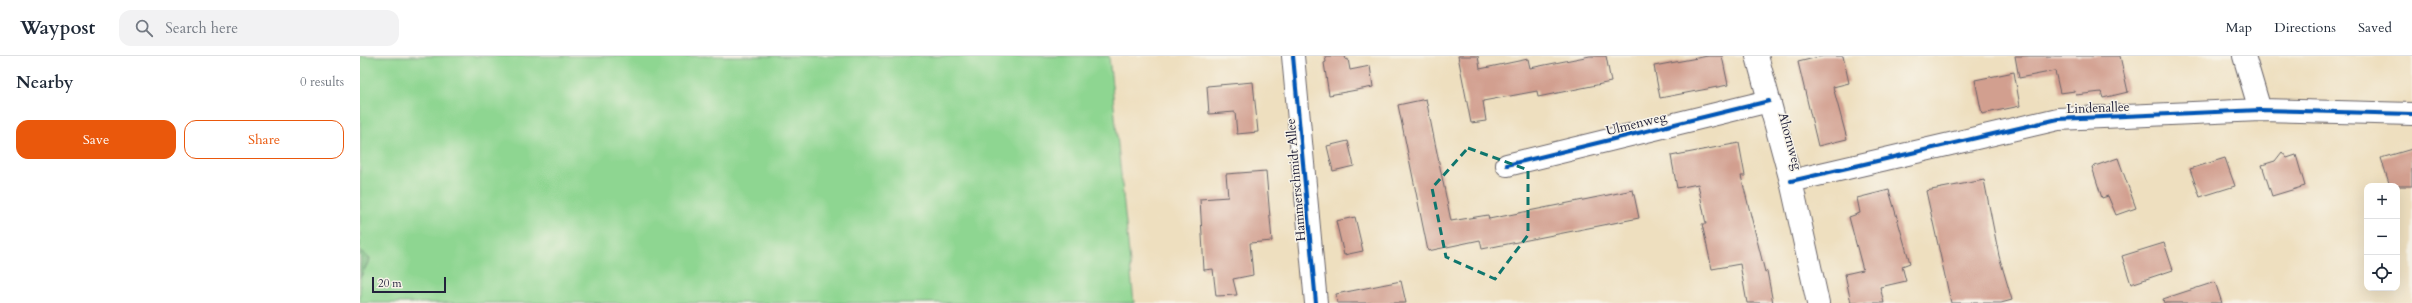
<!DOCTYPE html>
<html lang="en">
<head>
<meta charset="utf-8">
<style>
  :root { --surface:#fff; --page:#f2f2f3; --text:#1f2937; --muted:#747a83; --line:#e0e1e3; --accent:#ea580c }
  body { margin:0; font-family:Cardo,serif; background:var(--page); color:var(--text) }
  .controls { position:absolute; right:12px; bottom:12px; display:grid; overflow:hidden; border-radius:8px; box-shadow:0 4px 16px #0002 }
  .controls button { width:36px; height:36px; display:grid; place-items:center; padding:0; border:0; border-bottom:1px solid var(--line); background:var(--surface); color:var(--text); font:20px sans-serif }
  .scale { position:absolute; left:12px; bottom:10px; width:74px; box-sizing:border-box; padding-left:4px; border:2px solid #22223b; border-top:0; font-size:11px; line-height:14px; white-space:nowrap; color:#22223b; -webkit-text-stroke:3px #f7f3e8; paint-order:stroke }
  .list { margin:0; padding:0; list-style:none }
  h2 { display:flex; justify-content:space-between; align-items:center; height:52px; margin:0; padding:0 16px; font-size:17px }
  h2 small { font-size:13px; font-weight:400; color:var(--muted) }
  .actions { display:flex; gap:8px; padding:12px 16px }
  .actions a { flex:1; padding:9px 0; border:1px solid var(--accent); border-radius:12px; text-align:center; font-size:14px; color:var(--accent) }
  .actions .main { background:var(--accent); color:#fff }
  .icon { flex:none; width:22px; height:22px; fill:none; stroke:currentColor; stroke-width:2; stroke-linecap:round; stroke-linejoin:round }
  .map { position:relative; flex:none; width:2052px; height:247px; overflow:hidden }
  header { display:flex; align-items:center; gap:24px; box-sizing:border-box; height:56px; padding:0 20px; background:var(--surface); border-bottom:1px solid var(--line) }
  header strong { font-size:19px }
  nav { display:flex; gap:22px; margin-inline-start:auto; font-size:14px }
  .search { width:280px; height:36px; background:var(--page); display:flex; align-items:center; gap:10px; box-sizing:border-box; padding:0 14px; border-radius:12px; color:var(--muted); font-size:15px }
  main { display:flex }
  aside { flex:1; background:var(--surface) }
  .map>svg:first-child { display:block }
  .green { fill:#8ed691; stroke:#587c66 }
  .forest { fill:#72b77b; stroke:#4a6c5b }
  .building { fill:#d29f8f }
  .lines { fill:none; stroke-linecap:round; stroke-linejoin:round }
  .minor-casing { stroke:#696469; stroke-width:24 }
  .minor { stroke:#fff; stroke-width:22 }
  .cycleway-casing { stroke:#f7f3e8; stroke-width:6 }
  .cycleway { stroke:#0057b8; stroke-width:4 }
  .marked { fill:none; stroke:#0f766e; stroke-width:3; stroke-dasharray:8 5; stroke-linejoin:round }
  .labels { text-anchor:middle; stroke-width:3; stroke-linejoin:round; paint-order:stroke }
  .street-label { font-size:13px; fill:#22223b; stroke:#f7f3e8 }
</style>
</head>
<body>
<header>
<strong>Waypost</strong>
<div class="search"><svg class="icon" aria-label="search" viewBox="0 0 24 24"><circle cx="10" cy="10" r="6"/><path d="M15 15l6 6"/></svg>Search here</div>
<nav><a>Map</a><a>Directions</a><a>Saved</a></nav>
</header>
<main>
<aside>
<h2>Nearby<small>0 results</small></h2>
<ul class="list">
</ul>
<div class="actions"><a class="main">Save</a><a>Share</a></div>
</aside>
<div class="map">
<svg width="2052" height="247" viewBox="0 0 2052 247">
  <rect width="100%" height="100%" fill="#f7f3e8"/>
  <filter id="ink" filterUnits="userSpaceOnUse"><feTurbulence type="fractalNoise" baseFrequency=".025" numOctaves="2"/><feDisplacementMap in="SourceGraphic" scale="8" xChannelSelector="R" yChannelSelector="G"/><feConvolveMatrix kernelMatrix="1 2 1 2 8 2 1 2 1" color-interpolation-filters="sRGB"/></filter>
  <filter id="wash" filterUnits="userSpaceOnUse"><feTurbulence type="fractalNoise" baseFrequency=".012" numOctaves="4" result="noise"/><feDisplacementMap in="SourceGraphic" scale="16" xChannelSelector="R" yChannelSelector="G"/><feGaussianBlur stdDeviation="0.9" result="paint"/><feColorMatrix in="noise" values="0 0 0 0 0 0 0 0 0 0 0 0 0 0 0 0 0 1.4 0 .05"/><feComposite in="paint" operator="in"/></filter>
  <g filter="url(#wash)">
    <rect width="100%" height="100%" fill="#eedfbf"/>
    <path class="green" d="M0 0H749L774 247H0V222L10 203 0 194Z"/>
    <path class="forest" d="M0 194 10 203 0 222Z"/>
    <g id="blocks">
      <path class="building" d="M965 0H985L986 4 988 3 990 14 1010 10 1013 31 969 39 964 7 966 6Z
        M1098 0H1118L1120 13 1168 3 1170 12 1230 0H1246L1251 26 1178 41 1177 35 1123 45 1126 65 1111 67Z
        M1348 0H1362L1368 29 1300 42 1294 10Z
        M1463 0H1483L1489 27 1473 31 1487 83 1458 90 1438 6Z
        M1655 0H1760L1768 36 1743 42 1741 36 1716 39 1715 35 1700 37 1695 15 1659 22Z
        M1654 16 1660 50 1622 58 1615 24Z
        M893 26 898 76 877 78 875 56 849 58 847 30Z
        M1066 43 1091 165 1128 159 1129 163 1273 134 1279 162 1122 193 1120 184 1068 195 1038 49Z
        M988 85 994 110 973 115 967 90Z
        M1379 87 1385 120H1381L1405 216 1407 215 1413 247H1387L1380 208 1352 213 1342 168H1346L1338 128 1317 132 1311 100Z
        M2052 93V130H2030L2021 102Z
        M1922 96 1927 102 1936 99 1945 130 1912 140 1902 109 1915 105Z
        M1758 102 1776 152 1756 159 1748 140 1742 142 1732 111Z
        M1865 102 1875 130 1840 141 1830 113Z
        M906 115 912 185 890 187 893 219 873 223 877 239 856 240 853 213 844 214 840 143 868 141 866 118Z
        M1624 124 1639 200 1652 244 1641 247H1591L1566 135Z
        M1529 134 1550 207 1542 210 1546 225 1520 231 1524 247H1491L1485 218 1503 214 1489 161 1500 157 1497 142Z
        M995 161 1003 195 984 199 976 165Z
        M1804 187 1813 214 1771 228 1762 200Z
        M1041 225 1046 247H977L976 238Z
        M1855 226 1862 247H1804L1803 243Z"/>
    </g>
  </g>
  <g filter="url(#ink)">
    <use href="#blocks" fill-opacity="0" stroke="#696469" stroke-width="1"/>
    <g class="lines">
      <defs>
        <path id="minor" d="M933 0 956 247
          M1397 0 1431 125 1458 247
          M1884 0 1900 54
          M1147 109 1409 45
          M1431 125 1698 63 1900 54 2052 58"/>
      </defs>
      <use href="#minor" class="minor-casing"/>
      <use href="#minor" class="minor"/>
      <defs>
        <path id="cycleway" d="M933 0 956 247
          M1147 109 1409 45
          M1431 125 1698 63 1900 54 2052 58"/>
      </defs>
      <use href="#cycleway" class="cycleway-casing"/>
      <use href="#cycleway" class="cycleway"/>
    </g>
  </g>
  <path class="marked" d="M1108 92 1168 114V179L1135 223 1086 201 1072 132Z"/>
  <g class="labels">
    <g class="street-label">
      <text transform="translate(1738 51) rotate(-2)" y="5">Lindenallee</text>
      <text transform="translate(1276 67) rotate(-14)" y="5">Ulmenweg</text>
      <text transform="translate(1431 85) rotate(75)" y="5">Ahornweg</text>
      <text transform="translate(935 124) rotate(-95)" y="5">Hammerschmidt Allee</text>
    </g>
  </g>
</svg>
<div class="controls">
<button>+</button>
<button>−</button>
<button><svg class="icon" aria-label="locate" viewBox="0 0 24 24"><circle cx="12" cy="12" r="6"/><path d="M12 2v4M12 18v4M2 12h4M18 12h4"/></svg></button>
</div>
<div class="scale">20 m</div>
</div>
</main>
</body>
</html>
